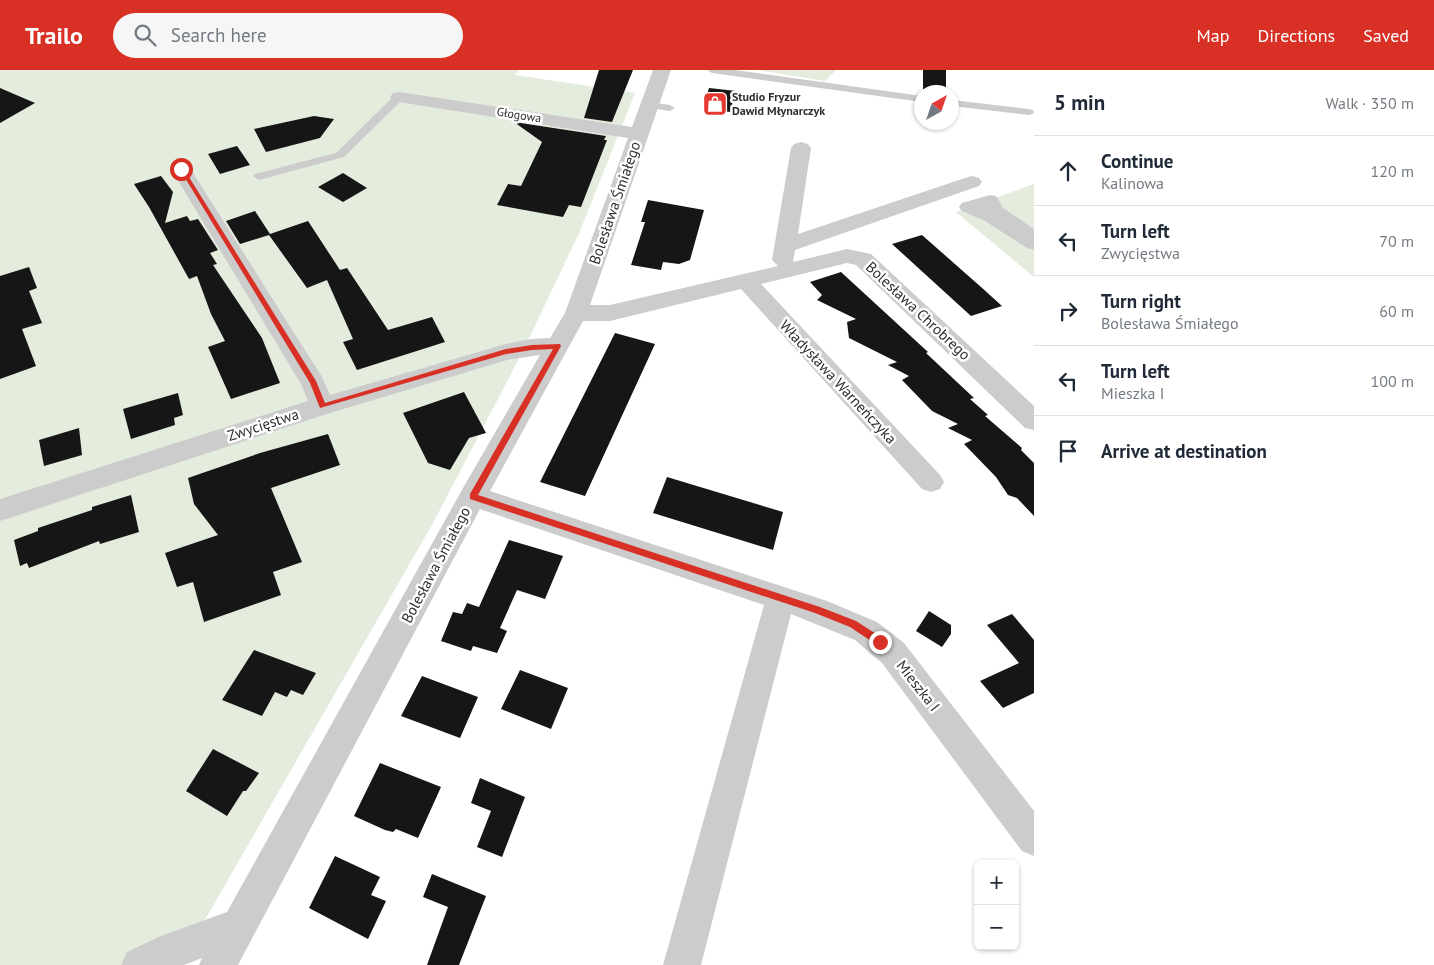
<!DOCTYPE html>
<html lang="en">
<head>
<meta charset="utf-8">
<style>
  :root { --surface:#fff; --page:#f6f6f7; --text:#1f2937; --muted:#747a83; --line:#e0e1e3; --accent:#d93025 }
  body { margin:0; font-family:"PT Sans",sans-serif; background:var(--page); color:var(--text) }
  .controls { position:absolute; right:15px; bottom:15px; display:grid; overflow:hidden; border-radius:8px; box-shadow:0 1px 4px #0004 }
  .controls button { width:45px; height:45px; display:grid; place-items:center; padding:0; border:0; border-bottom:1px solid var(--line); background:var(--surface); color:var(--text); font:25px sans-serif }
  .compass { position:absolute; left:914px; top:15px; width:45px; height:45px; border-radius:50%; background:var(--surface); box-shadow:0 1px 4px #0004; rotate:40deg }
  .stop { position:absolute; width:15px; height:15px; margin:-11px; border:4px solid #d93025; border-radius:50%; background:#fff }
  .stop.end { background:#d93025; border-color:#fff; box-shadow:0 1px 5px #0008 }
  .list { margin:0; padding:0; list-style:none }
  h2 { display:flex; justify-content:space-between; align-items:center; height:65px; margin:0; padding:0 20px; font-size:21px }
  h2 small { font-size:16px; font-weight:400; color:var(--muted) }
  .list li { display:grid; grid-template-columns:32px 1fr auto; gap:15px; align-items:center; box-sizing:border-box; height:70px; padding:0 20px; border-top:1px solid var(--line) }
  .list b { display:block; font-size:19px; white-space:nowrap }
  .list p { margin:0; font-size:16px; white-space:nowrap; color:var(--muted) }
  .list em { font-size:16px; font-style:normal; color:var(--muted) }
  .icon { flex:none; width:28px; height:28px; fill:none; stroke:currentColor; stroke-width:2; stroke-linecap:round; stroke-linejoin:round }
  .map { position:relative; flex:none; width:1034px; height:895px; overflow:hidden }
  header { display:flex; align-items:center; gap:30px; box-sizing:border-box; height:70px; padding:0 25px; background:var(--accent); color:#fff }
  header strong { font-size:24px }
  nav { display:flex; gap:28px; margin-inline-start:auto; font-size:18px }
  .search { width:350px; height:45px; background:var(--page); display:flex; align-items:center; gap:12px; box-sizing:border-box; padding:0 18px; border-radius:28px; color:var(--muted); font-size:19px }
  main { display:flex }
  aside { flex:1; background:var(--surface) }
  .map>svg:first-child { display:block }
  .green { fill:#e3ecdd }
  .building { fill:#161616 }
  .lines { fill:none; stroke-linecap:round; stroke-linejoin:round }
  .service { fill:#ccc; fill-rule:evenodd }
  .pedestrian { fill:#ccc; fill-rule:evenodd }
  .minor { fill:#ccc; fill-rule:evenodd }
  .route { fill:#d93025 }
  .labels { text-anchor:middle; stroke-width:5; stroke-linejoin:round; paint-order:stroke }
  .far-poi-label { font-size:12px; font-weight:bold; fill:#2f2f2f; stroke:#fff; text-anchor:start }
  .far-street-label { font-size:12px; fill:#2f2f2f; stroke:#fff }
  .street-label { font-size:15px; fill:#2f2f2f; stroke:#fff }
</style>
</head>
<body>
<header>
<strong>Trailo</strong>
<div class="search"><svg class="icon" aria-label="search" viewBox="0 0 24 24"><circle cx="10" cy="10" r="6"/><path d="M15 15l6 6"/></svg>Search here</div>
<nav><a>Map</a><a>Directions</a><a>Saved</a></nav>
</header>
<main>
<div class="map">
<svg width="1034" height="895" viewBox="0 0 1034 895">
  <rect width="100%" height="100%" fill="#fff"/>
  <path class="green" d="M0 0H519L515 5 635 23 580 161 522 283 433 453 179 895H0Z
    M757 0H836L825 11Z
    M1034 114V167L990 130Z
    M968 137 1034 174V207L956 142Z"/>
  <path class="building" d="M599 0H633L612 52 584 48Z
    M923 0H946V22H923Z
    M0 18 35 33 0 53Z
    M709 18 736 21 730 42 703 38Z
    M314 46 334 49 320 68 266 82 254 59Z
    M514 52 606 66 604 70H607L581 137 569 135 563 147 497 135 508 114 521 116 542 72Z
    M237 76 250 95 220 104 208 84Z
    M343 103 367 118 343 132 318 117Z
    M161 106 173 122 165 153 187 146 190 151 198 149 218 180 210 183 217 194 213 195 262 268 280 313 231 329 208 277 225 271 211 244 197 206 189 209 149 137 134 114Z
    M648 130 704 140 690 190 679 194 663 192 661 200 631 195 645 152H641Z
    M255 141 270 164 308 151 340 200 347 198 388 260 432 247 445 272 357 300 343 272 353 269 327 210 307 218 269 165 240 174 226 151Z
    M922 165 981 217 1002 236 971 246 892 174Z
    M29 197 37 218 29 221 42 253 22 259 36 296 0 309V206Z
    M841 202 928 282 926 283 974 328 970 329 988 345 985 346 1022 378 1021 380 1034 393V446L1017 428 1008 425 996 407 964 374 972 370 948 358 958 354 932 341 902 310 909 306 888 295 897 292 849 268 847 252 856 249 817 230 822 225 810 212Z
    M615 263 655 274 585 426 540 412Z
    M464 322 486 363 469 368 450 400 428 393 403 343Z
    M178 323 183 345 174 348 175 355 131 369 123 339Z
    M79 358 82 385 44 396 39 370Z
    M328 364 340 395 271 418 302 492 273 502 281 525 204 552 193 512 177 517 165 483 218 465 194 434 188 408 260 383Z
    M667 407 783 442 773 480 653 443Z
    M131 425 139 462 100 474 99 471 29 498 27 493 20 496 14 470 38 461V458L92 440V437Z
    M509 470 563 486 545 529 517 520 500 558 507 561 497 583 473 576 471 581 441 571 453 542 462 544 467 533 479 537Z
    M929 541 951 555V564L942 577 916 561Z
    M1012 544 1034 570V623L1003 638 980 611 1019 593 987 555Z
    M254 580 316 603 303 625 291 620 287 627 275 622 262 646 222 630Z
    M520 600 568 618 551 659 501 639Z
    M422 606 478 627 460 668 401 646Z
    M213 679 259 703 246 721H243L227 746 186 721Z
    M380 693 441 717 418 768 396 759 393 762 385 760 354 746Z
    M480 708 525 727 502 787 477 777 491 741 471 733Z
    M335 786 380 807 371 825 386 831 368 869 309 838Z
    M432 804 486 826 459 895H427L448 837 423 827Z"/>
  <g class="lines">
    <path class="service" d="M707 0H735L922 26V32L712 3Z
      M399 24 403 25 404 27 403 29 344 87 259 110 253 106 255 104 336 83 395 25Z
      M952 30 1029 39 1033 40 1034 43 1029 45 952 36Z
      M649 32 670 35 675 38 670 41 645 37 644 35 645 33Z"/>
    <path class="pedestrian" d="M990 125 996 126 1003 138 1034 159V180L1027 178 985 151 962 141 959 137 962 133Z"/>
    <path class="minor" d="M653 0H671L590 235H610L778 196 772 190 791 78 794 74 801 72 808 74 811 78 798 164 965 108 972 106 979 108 982 112 979 116 795 180 793 192 847 179 871 184 1034 336V360L1025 358 856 195 847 193 761 214 940 405 944 412 940 419 931 422 922 419 741 219 610 251H583L490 421 827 531 877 552 904 573 1034 741V786L1022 781 882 593 855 570 791 544 701 895H663L764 535 480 439 238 895H199L202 888 184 895H121L127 882 161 866 227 842 463 418 540 285 507 290 330 343 0 451V429L308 331 301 314 171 99 174 95 181 93 188 95 322 307 330 325 506 274 531 269 550 268 565 243 628 68 399 32 393 31 390 27 393 23 399 22 632 57Z"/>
  </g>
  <path class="route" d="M179 98 184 99 316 311 325 333 506 279 532 275 560 274 561 276 478 425 820 537 856 551 884 569V575H877L850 557 815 543 470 429V424L553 279 532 280 506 284 320 338 310 313Z"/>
  <defs>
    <symbol id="shop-square" viewBox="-11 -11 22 22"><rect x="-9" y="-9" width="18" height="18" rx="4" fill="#e43933" stroke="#fff"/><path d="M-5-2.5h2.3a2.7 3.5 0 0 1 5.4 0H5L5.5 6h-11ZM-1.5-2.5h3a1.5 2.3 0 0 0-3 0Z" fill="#fff"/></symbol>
  </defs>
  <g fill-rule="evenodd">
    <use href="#shop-square" x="701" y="20" width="28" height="28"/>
  </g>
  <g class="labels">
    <g class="far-poi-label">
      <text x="732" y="31">Studio Fryzur<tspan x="732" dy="14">Dawid Młynarczyk</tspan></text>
    </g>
    <g class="far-street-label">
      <text transform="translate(519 45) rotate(9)" y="4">Głogowa</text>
    </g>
    <g class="street-label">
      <text transform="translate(615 133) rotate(-71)" y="5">Bolesława Śmiałego</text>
      <text transform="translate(918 241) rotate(43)" y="5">Bolesława Chrobrego</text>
      <text transform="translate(838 312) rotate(47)" y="5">Władysława Warneńczyka</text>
      <text transform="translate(263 355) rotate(-18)" y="5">Zwycięstwa</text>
      <text transform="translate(436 495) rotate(-62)" y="5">Bolesława Śmiałego</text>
      <text transform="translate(918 616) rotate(52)" y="5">Mieszka I</text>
    </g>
  </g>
</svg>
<div class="controls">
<button>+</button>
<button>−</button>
</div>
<svg class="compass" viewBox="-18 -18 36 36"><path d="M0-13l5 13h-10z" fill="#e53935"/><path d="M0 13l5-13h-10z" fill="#747a83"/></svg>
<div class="stop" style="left:181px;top:99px"></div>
<div class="stop end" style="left:880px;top:572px"></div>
</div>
<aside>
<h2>5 min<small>Walk · 350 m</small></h2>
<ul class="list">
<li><svg class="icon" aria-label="ahead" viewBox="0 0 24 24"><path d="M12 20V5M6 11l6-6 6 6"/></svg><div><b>Continue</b><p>Kalinowa</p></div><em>120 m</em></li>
<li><svg class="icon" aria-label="left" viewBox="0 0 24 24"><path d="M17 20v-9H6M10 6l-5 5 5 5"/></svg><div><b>Turn left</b><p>Zwycięstwa</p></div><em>70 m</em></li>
<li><svg class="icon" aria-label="right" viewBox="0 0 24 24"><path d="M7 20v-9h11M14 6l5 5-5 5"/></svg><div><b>Turn right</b><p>Bolesława Śmiałego</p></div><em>60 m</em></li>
<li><svg class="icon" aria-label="left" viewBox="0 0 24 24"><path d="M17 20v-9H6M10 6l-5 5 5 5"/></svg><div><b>Turn left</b><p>Mieszka I</p></div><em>100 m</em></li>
<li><svg class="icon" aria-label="arrive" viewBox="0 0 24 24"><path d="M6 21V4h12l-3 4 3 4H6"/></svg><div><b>Arrive at destination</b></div></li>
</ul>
</aside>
</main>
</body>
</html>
